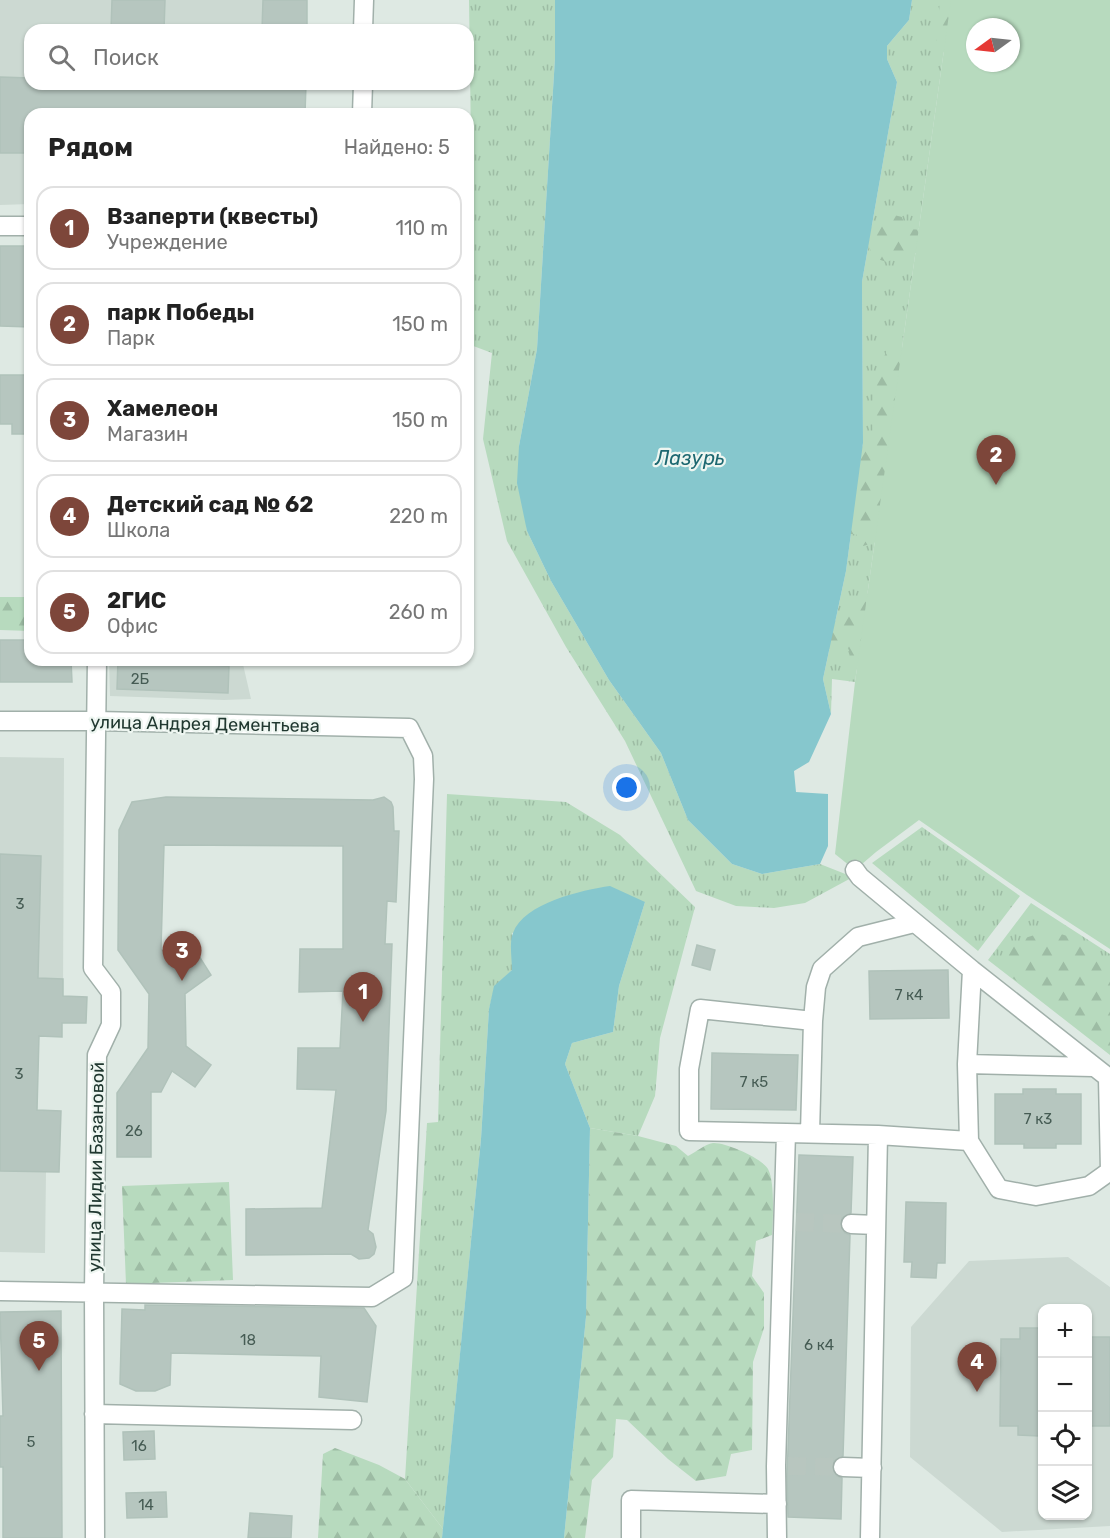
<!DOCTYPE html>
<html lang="ru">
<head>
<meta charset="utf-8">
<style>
  :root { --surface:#fff; --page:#f2f2f2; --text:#222; --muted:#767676; --line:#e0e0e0; --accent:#7d463a }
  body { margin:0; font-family:Rubik,sans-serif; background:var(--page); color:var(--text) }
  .controls { position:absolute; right:18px; bottom:18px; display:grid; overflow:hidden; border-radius:12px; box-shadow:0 2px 4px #0004 }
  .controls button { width:54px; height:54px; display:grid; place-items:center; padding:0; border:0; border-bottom:2px solid var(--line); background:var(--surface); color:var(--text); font:30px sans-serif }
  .compass { position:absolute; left:966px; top:18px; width:54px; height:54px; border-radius:50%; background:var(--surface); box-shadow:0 2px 4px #0004; rotate:255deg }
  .you { position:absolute; left:627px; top:788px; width:21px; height:21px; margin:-15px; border:4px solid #fff; border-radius:50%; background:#1a73e8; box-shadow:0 0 0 9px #1a73e833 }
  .badge { display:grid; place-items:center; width:39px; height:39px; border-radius:50%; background:var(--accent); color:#fff; font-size:20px; font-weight:700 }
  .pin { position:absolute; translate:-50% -50px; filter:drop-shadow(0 2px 3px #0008) }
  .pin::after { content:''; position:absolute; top:32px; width:21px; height:18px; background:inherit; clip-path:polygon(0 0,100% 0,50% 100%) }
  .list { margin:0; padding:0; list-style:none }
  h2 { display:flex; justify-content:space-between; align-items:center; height:78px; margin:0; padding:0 24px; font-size:26px }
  h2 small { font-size:20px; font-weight:400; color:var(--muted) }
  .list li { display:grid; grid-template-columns:39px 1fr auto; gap:18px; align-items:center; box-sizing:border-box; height:84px; margin:0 12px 12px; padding:0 12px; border:2px solid var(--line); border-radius:18px }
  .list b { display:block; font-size:22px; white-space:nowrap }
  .list p { margin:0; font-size:20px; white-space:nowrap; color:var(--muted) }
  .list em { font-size:20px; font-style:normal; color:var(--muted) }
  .icon { flex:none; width:33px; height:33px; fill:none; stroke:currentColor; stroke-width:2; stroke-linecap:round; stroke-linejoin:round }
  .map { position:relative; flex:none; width:1110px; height:1538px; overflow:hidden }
  .search { position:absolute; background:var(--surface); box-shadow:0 2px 4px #0004; left:24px; top:24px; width:450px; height:66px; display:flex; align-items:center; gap:15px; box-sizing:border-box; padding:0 21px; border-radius:18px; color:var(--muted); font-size:22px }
  .panel { position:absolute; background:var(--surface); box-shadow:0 2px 4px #0004; left:24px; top:108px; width:450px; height:558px; border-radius:18px }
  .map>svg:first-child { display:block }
  .built { fill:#ccd9d2; fill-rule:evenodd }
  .grass { fill:url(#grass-tufts) }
  .forest { fill:url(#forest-firs) }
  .park { fill:#b7dabe; fill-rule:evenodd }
  .water { fill:#86c7cd }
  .building { fill:#b6c6bf; stroke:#b0c2ba; stroke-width:1.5 }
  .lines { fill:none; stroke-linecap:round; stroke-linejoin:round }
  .minor-tunnel { stroke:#b8c6bf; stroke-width:18; stroke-dasharray:18 9; stroke-linecap:butt }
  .minor-casing { stroke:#a1b0aa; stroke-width:21 }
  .minor { stroke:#fff; stroke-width:18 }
  .labels { text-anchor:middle; stroke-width:4.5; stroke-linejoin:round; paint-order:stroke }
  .number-label { font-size:15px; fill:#465c54 }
  .street-label { font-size:18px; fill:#203830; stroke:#eef6f1 }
  .water-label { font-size:20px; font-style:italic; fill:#1d6871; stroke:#eef6f1 }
</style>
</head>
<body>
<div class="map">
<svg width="1110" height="1538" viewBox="0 0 1110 1538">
  <defs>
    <pattern id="grass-tufts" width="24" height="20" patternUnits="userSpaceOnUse" patternTransform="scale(1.5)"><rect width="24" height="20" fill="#b7dabe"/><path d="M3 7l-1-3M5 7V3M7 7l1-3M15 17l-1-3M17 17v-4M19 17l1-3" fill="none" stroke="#9dbca4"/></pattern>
    <pattern id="forest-firs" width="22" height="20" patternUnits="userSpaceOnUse" patternTransform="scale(1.5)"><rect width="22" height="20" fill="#b7dabe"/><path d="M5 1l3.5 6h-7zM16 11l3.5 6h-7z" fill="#9dbca4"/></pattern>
  </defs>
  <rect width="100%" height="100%" fill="#dee9e3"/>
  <path class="built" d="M0 0H307V30H30V84H306L305 114H30V204L0 205Z
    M109 660H242L251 699 224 700 110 696Z
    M0 757 64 758 63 996 87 997 86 1023H62V1037L39 1036 37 1110 61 1111 59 1172H46L45 1253 0 1252Z
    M1068 1257 1110 1287V1526L1002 1532 910 1457 911 1327 969 1261ZM1042 1308H1088V1516H1042Z"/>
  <path class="grass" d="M469 0H555V58L537 349 519 446 527 531 551 581 609 680 661 753 688 820 732 864 762 874 820 864 853 877 805 903 774 908 736 906 696 891 625 741 566 647 507 541 483 439 492 353 468 344V215L472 213Z
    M912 0H951L855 682 832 679 831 714 823 679 846 571 863 443 862 282 897 82 887 59V46L909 20Z
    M447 794 566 802 620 835 695 907 660 1038 655 1096 638 1136 590 1128 565 1064 572 1043 613 1032 619 986 645 902 512 933V970L495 986 489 1009 481 1139 443 1529 405 1479 427 1123 438 1122Z
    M922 827 1020 896 978 951 872 863Z
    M1031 903 1110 954V1055L988 960Z"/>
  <path class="forest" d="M940 0H972L946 54 936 47Z
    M890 214 902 217 906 229 927 230 922 252 902 255 887 262 874 258 863 235 879 219Z
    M888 348H904L880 541 863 546 856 534H843L855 448 874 444C870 412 873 378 888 348Z
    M873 577 857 671 848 648 838 653 825 647 828 623C836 620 844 618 852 615 865 611 868 588 873 577Z
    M0 597H30V631L0 630Z
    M1047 931C1063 935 1082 937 1090 952L1102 956 1110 961V1054L1005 972 1001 956 1025 938Z
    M590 1128 638 1136 676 1146 688 1156C695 1153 705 1144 713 1143 725 1142 762 1158 768 1169 775 1181 773 1220 772 1235L756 1241 752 1276 764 1293V1328L753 1362 752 1450 731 1454 726 1476 696 1481 668 1459 627 1420 616 1419 613 1457 592 1480 585 1538H564L586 1317Z
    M229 1182 233 1280 126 1284 122 1186Z
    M335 1448 379 1465 405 1479 443 1529 442 1538H318L323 1454Z"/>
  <path class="park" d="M951 0H1110V949L1027 895 919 820 876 852 855 870 835 854 855 682ZM975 27H1011V63H975Z"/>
  <path class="water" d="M555 0H912L909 20 887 46V59L897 82 862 282 863 443 846 571 823 679 831 714 809 762 794 771 796 792 828 794V846L820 864 762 874 732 864 688 820 661 753 609 680 551 581 527 531 517 483 519 446 537 349 555 58Z
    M610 886 645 902 619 986 613 1032 572 1043 565 1064 590 1128 586 1317 564 1538H442L481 1139 489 1009 494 986 512 970C512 959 509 942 513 933 524 903 582 890 610 886Z"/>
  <path class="building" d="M112 0H165L164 30H111Z
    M263 0H307V30H262Z
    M0 77 30 78V84H306L305 114H30V153H0Z
    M0 246H30V327L0 326Z
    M0 375H30V434H12V424H0Z
    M0 640H30V660H71L72 682H0Z
    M118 660 229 666 228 693 117 689Z
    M166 797 373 800 384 797 391 802 393 807 394 831H399L396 902 387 901 385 944H392L386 1111 368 1230 373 1234 376 1247 374 1254 369 1258 359 1259 351 1254 246 1255V1209L322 1208 336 1090 297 1089 298 1048H340L343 991 299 992 300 949H343V846L164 845 161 949 177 970 197 953 211 975 185 994 186 1046 211 1065 195 1087 172 1071 161 1092H151V1157H117V1093L148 1048 149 994 118 950 119 830 132 802Z
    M0 854 41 856 38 978 63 979V996L87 997 86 1023H62V1037L39 1036 37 1110 61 1111 59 1172 0 1171Z
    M697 945 715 950 710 970 692 965Z
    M948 970 949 1018 870 1019 869 971Z
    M712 1053 798 1055 796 1110 711 1109Z
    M1023 1089H1056V1094H1081V1144H1056V1148H1024V1144H995V1094H1023Z
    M799 1155 853 1157 851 1213 842 1218 840 1224 845 1233 850 1235 843 1456 834 1461 832 1467 837 1476 842 1478 841 1519 788 1517 787 1476Z
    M906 1202 946 1203 945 1263H937L936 1278 911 1277 912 1262H904Z
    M145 1305 364 1308 376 1326 367 1402 319 1397 321 1356 171 1353 170 1385 155 1391H136L120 1384 122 1309 145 1310Z
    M61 1311 62 1538H3V1467H0V1416H3L0 1312Z
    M1020 1328H1041L1042 1397H1040L1039 1436 1018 1435V1426H1000L1001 1339H1020Z
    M1088 1337H1110V1426H1088Z
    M154 1431 155 1459 124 1460 123 1432Z
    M166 1492 167 1517 127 1518 126 1493Z
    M250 1513 292 1516 291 1538H248Z"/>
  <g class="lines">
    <path class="minor-tunnel" d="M796 1222 851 1224
      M788 1466 843 1467"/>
    <defs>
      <path id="minor" d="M363 30 364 0
        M362 114 363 84
        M0 226H30
        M0 721H96L409 728 423 756 424 779 403 1278 372 1297 0 1291
        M855 870 860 877 972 970 1110 1079
        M967 1064 1093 1067
        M786 1133 689 1131V1069L700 1009 813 1021
        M810 1133 813 1021 816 987 822 969 858 937 914 923
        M969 1141 999 1189 1036 1196 1089 1186 1110 1171 1108 1078
        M851 1224 876 1225
        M94 1414 352 1420
        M843 1467 872 1468
        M95 1538 94 1292 97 1055 111 1025V992L93 968 97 660
        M631 1538V1500L777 1504
        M777 1538 776 1466 786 1133 878 1135 969 1141 967 1064 972 970
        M870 1538 878 1135"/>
    </defs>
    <use href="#minor" class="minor-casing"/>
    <use href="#minor" class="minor"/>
  </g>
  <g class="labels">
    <g class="number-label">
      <text x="140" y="684">2Б</text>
      <text x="20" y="909">3</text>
      <text x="909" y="1000">7 к4</text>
      <text x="19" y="1079">3</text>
      <text x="754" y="1087">7 к5</text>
      <text x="1038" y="1124">7 к3</text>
      <text x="134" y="1136">26</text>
      <text x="248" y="1345">18</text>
      <text x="819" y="1350">6 к4</text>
      <text x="31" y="1447">5</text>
      <text x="139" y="1451">16</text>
      <text x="146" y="1510">14</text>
    </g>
    <g class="street-label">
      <text transform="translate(205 724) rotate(1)" y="6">улица Андрея Дементьева</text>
      <text transform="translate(96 1167) rotate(-89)" y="6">улица Лидии Базановой</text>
    </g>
    <g class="water-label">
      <text x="690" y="465">Лазурь</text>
    </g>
  </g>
</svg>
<div class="controls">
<button>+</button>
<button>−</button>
<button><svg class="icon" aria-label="locate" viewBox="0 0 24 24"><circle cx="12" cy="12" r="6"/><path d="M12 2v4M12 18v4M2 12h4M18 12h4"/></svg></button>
<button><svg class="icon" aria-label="layers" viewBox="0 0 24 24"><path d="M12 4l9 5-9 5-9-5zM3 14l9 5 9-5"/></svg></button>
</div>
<svg class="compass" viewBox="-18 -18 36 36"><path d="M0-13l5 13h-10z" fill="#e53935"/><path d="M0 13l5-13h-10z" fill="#767676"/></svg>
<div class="you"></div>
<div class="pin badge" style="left:363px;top:1022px">1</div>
<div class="pin badge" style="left:996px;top:485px">2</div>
<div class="pin badge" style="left:182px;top:981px">3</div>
<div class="pin badge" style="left:977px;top:1392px">4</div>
<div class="pin badge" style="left:39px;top:1371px">5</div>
<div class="search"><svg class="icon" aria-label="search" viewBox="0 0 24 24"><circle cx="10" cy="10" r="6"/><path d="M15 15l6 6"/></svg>Поиск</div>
<section class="panel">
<h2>Рядом<small>Найдено: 5</small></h2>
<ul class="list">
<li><span class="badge">1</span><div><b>Взаперти (квесты)</b><p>Учреждение</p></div><em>110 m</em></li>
<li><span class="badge">2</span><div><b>парк Победы</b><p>Парк</p></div><em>150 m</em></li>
<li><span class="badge">3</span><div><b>Хамелеон</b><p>Магазин</p></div><em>150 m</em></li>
<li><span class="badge">4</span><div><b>Детский сад № 62</b><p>Школа</p></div><em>220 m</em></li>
<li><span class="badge">5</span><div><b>2ГИС</b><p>Офис</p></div><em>260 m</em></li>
</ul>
</section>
</div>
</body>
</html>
